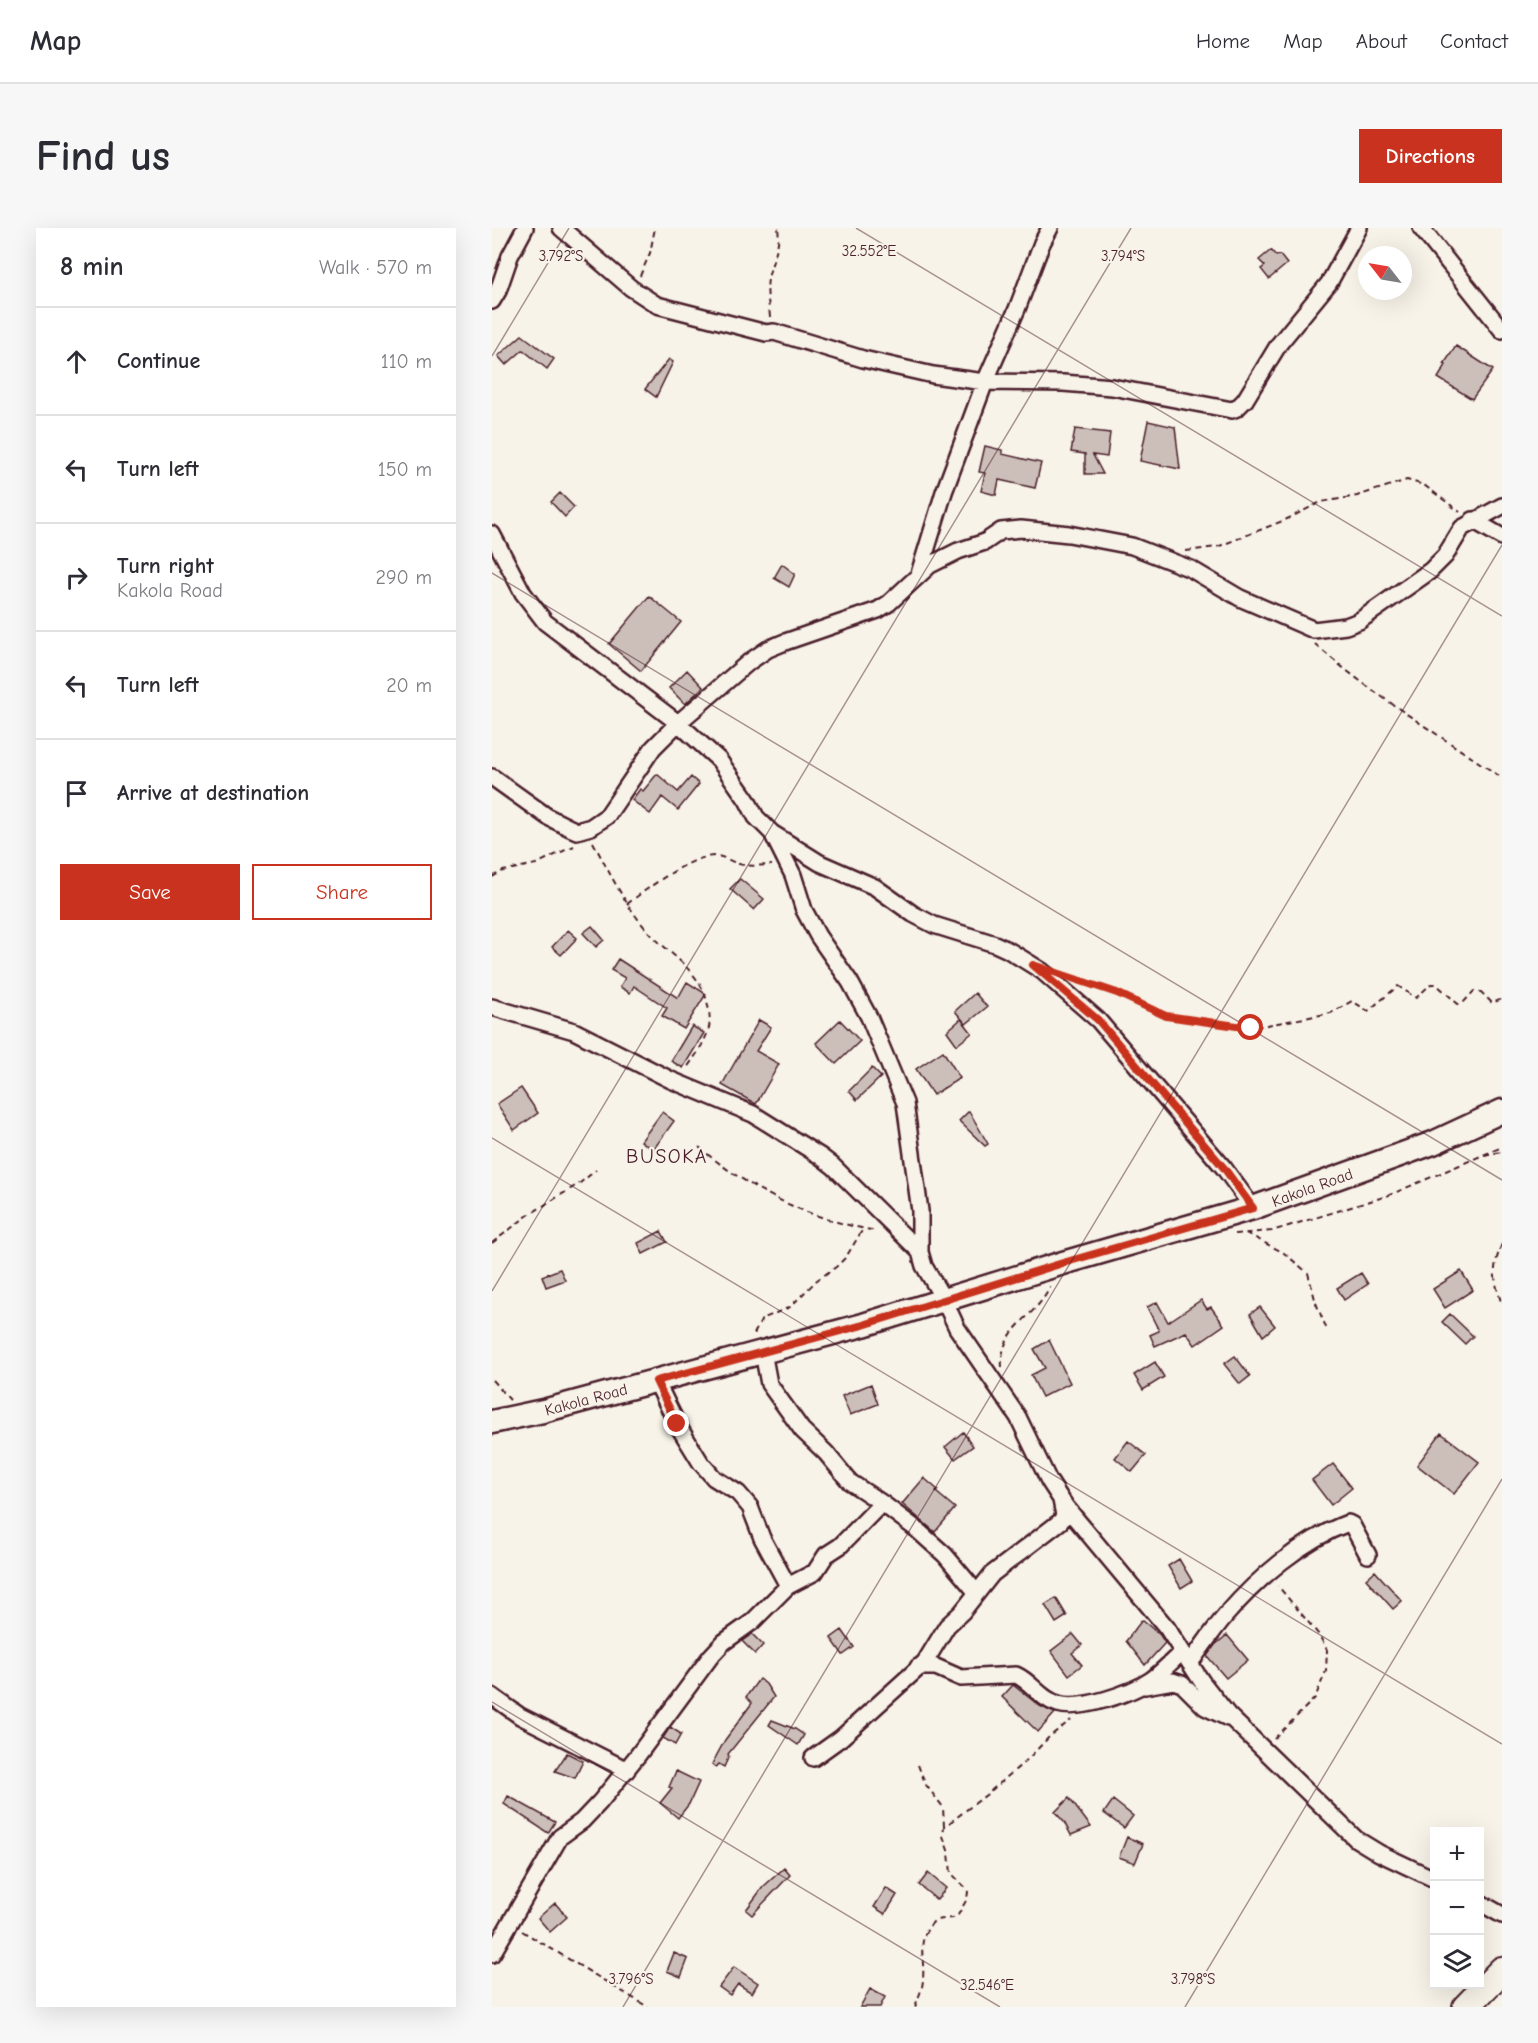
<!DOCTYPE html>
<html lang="en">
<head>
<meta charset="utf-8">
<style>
  :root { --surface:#fff; --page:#f7f7f7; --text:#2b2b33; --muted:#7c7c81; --line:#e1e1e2; --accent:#c8321e }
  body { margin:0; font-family:"Comic Neue",sans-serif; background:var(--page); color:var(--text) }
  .controls { position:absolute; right:18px; bottom:18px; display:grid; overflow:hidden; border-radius:0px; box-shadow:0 6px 24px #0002 }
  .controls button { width:54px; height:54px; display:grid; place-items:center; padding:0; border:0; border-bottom:2px solid var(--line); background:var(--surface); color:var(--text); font:30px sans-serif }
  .compass { position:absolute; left:866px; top:18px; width:54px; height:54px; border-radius:50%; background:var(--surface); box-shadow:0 6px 24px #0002; rotate:301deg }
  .stop { position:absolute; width:18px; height:18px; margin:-14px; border:4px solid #c8321e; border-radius:50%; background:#fff }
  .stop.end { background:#c8321e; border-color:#fff; box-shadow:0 2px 6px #0008 }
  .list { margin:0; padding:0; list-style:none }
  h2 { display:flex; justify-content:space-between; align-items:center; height:78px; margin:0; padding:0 24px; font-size:26px }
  h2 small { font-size:20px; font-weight:400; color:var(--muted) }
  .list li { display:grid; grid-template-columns:39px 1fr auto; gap:18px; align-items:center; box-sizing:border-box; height:108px; padding:0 24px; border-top:2px solid var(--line) }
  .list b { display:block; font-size:22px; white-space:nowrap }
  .list p { margin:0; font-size:20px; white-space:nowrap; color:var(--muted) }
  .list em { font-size:20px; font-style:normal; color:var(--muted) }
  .actions { display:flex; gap:12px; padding:18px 24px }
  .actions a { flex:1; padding:14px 0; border:2px solid var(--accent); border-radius:0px; text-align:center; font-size:21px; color:var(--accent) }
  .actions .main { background:var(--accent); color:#fff }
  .icon { flex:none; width:33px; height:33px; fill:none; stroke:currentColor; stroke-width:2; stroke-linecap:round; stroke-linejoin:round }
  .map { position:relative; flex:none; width:1010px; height:1779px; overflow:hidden; border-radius:0px }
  header { display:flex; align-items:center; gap:36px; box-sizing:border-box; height:84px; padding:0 30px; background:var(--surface); border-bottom:2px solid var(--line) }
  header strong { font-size:28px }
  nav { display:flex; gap:33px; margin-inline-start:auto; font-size:21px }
  .intro { display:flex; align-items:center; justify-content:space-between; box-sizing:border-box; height:144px; padding:0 36px }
  h1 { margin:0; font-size:42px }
  .button { padding:15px 27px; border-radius:0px; background:var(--accent); color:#fff; font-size:21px; font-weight:700 }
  main { display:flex; gap:36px; padding:0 36px }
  aside { flex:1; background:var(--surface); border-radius:0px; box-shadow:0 6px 24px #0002 }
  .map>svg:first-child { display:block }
  .building { fill:#ccbfb9; stroke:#4a1f2b; stroke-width:1.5 }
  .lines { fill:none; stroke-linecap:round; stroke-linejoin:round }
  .minor-casing { stroke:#4a1f2b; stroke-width:20 }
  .secondary-casing { stroke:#4a1f2b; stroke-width:27 }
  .trunk-casing { stroke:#4a1f2b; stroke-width:30 }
  .path { stroke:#4a1f2b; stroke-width:2; stroke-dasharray:6 4.5; stroke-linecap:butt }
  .minor { stroke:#f7f3e8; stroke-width:15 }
  .secondary { stroke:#f7f3e8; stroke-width:22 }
  .trunk { stroke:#f7f3e8; stroke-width:26 }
  .route { stroke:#c8321e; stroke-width:8 }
  .ticks { fill:none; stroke:#4a1f2b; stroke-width:1.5; stroke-opacity:0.45 }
  .labels { text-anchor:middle; stroke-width:4.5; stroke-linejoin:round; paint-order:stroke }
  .street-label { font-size:16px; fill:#4a1f2b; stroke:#f7f3e8 }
  .quarter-label { font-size:20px; letter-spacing:1.5px; fill:#4a1f2b; stroke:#f7f3e8 }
  .ticks-label { font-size:15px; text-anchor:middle; fill:#4a1f2b; stroke:#f7f3e8; stroke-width:4.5; stroke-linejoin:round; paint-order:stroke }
</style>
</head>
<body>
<header>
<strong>Map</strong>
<nav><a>Home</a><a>Map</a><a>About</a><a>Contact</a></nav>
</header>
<div class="intro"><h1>Find us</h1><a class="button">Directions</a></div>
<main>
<aside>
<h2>8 min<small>Walk · 570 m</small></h2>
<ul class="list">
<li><svg class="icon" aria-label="ahead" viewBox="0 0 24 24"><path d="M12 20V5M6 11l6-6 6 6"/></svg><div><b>Continue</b></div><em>110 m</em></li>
<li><svg class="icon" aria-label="left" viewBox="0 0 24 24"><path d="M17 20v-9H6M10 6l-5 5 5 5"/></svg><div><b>Turn left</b></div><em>150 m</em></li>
<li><svg class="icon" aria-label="right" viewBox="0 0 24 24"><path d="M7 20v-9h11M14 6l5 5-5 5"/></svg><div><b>Turn right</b><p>Kakola Road</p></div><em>290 m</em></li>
<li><svg class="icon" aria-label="left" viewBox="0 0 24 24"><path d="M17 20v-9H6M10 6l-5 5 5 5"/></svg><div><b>Turn left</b></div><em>20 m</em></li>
<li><svg class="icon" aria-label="arrive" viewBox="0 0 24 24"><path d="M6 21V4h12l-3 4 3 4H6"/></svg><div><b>Arrive at destination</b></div></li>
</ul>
<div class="actions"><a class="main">Save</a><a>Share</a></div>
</aside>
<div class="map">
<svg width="1010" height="1779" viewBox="0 0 1010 1779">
  <rect width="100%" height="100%" fill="#f7f3e8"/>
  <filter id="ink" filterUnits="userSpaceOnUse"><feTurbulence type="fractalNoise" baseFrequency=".0167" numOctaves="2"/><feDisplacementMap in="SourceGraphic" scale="12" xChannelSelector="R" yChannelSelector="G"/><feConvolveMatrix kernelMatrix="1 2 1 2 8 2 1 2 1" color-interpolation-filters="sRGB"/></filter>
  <g filter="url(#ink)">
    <path class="building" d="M779 22 784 28 788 27 795 36 777 51 769 41 773 38 767 32Z
      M30 107 62 131 55 141 31 122 14 137 6 128Z
      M964 118 1001 142 980 171 946 150 954 137 952 136Z
      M177 131 181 134 164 169 153 161Z
      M656 193 683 199 688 241 648 233Z
      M583 201 618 205 615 229 601 227 611 246H593V226L579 224Z
      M493 218 510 222V226L549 235 543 260 507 252 504 267 489 263 493 245 487 244Z
      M68 265 82 279 73 289 59 274Z
      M290 336 303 346 297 359 282 350Z
      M157 368 189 394 149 443 117 416Z
      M195 442 211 459 193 476 177 460Z
      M165 546 186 564 199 549 207 556 186 582 170 569 158 586 140 572 148 561 151 563Z
      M248 651 272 671 262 682 238 661Z
      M100 698 112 712 104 719 91 705Z
      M76 702 85 710 69 727 60 719Z
      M126 731 186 770 195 754 214 766 192 801 170 788 175 780 142 758 138 765 128 759 133 750 119 742Z
      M483 765 495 779 474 796 463 783Z
      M469 791 480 805 465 817 455 803Z
      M267 792 279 799 264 823 287 836 264 876 230 857Z
      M348 792 368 813 344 836 324 815Z
      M200 798 212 805 191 840 179 833Z
      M451 823 468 850 441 867 424 841Z
      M380 840 389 849 365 872 357 863Z
      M29 860 46 885 22 902 5 876Z
      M477 883 496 916 493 918 467 893Z
      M170 884 182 893 161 922 149 913Z
      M169 1003 175 1014 151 1026 146 1015Z
      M68 1041 73 1052 54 1059 50 1048Z
      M969 1043 981 1062 953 1080 941 1061Z
      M869 1045 876 1056 852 1072 845 1060Z
      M709 1072 715 1081 719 1079 732 1097 703 1117 694 1104 663 1118 658 1107 667 1103 655 1079 665 1074 676 1094Z
      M768 1079 783 1098 771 1108 758 1086Z
      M958 1086 981 1108 973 1116 950 1094Z
      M557 1112 578 1155 550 1169 539 1147 553 1140 542 1121Z
      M743 1128 758 1148 748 1156 732 1136Z
      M663 1134 672 1149 651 1162 642 1147Z
      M379 1156 386 1176 358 1187 350 1168Z
      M471 1204 481 1218 463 1231 453 1219Z
      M949 1205 987 1234 962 1266 925 1237Z
      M636 1213 654 1227 640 1244 623 1230Z
      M841 1236 860 1260 839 1277 820 1252Z
      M432 1250 446 1262 444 1264 463 1280 443 1304 410 1276Z
      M687 1331 700 1353 689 1360 676 1338Z
      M883 1343 910 1373 901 1381 874 1351Z
      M564 1370 575 1388 564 1395 553 1377Z
      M650 1392 668 1407 673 1415 653 1437 634 1413Z
      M350 1402 362 1419 351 1427 339 1410Z
      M260 1406 271 1417 263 1426 250 1413Z
      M581 1406 590 1417 580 1425 590 1437 577 1447 559 1423Z
      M735 1407 756 1432 734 1450 715 1428 723 1417Z
      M267 1451 274 1456 282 1469 236 1526 237 1528 232 1539 227 1536 224 1539 220 1536 233 1512 260 1475 254 1469Z
      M521 1457 548 1478 563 1485 546 1504 510 1469Z
      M280 1492 303 1501 312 1507 306 1517 277 1497Z
      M178 1499 189 1506 183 1517 171 1510Z
      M75 1525 91 1533 83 1550 63 1543Z
      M184 1543 207 1554 197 1576 186 1590 168 1575 180 1560 177 1559Z
      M16 1568 63 1594 56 1605 12 1576Z
      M577 1570 599 1599 579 1607 572 1594 563 1584Z
      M621 1572 641 1588 632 1600 612 1585Z
      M635 1609 651 1616 643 1635 627 1629Z
      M292 1640 298 1647 260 1687 254 1682 271 1659Z
      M436 1645 454 1660 445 1672 427 1657Z
      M394 1660 405 1667 393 1686 382 1679Z
      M63 1675 75 1689 58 1704 46 1690Z
      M182 1725 196 1731 189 1749 175 1743Z
      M242 1739 266 1755 260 1765 246 1756 238 1767 227 1759Z
      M378 1761 393 1769 388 1779H368Z"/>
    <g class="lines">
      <defs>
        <path id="minor" d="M69 0 139 60 165 77 274 105 282 104 371 131 441 147 493 154 571 155 620 159 740 182 745 180 753 172 787 116 837 55 867 0
          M929 0 1010 102
          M0 73 6 63 18 28 33 0
          M981 292 1010 309
          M0 306 31 365 53 394 186 495 227 532 255 572 264 589 280 605 301 647 312 682 326 708 358 754 377 789 413 875 428 983V1024
          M427 346 452 264 493 154 525 81 550 15 558 0
          M0 549 56 589 78 600 85 603 99 599 115 588 161 520 186 495 257 434 276 421 293 414 386 382 397 375 438 337 466 323 493 314 509 303 529 301 577 306 640 318 699 341 748 370 822 402 854 398 867 393 938 343 953 328 970 300 1010 278
          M280 605 328 635 383 659 421 686 442 697 503 716 516 722 550 743 606 792 732 940 761 980
          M0 779 82 803 179 852 261 886 328 928 341 938 428 1024 432 1038 452 1072 465 1100 526 1189 557 1253 574 1279 675 1400 710 1454 736 1487 864 1611 887 1625 942 1651
          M271 1124 277 1156 310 1202 334 1225 358 1254 390 1275 423 1300 453 1327 485 1365
          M164 1153 185 1196 209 1235 222 1250 246 1265 258 1279 270 1310 296 1358
          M698 1435C710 1419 721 1402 734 1387 766 1350 810 1312 856 1295L860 1297 876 1327
          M426 1439H444L469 1450 524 1447C540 1454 548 1471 566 1476 588 1483 640 1465 659 1452 670 1444 680 1433 690 1424
          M653 1458 681 1453 690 1456 713 1479 736 1490
          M0 1468 28 1488 135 1542
          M321 1530 349 1510 433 1434 455 1398 470 1384 500 1346 569 1293 572 1287 569 1272
          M987 1674 1010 1687
          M0 1726 68 1609 90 1593 108 1574 146 1527 219 1428 232 1414 260 1394 296 1358 323 1344 334 1327 348 1318 390 1275"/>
        <path id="secondary" d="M0 1194 51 1183 371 1097 571 1035 761 980 941 915 1010 883"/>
        <path id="trunk" d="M974 1779 1010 1742"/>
      </defs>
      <use href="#minor" class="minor-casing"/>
      <use href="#secondary" class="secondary-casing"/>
      <use href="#trunk" class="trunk-casing"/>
      <path class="path" d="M148 48 158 25 163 0
        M278 89C277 78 274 63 276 51 279 34 289 18 286 0
        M694 323 725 319 793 292 829 274 865 268 915 252 932 257 968 284
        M823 416C880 467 948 507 1010 550
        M101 614C117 644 132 675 154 701 176 726 210 743 216 778 218 788 219 796 215 806 210 819 202 830 194 841
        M0 649 11 643 44 636 82 618
        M135 676C155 661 200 626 225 628 233 629 240 634 247 636 257 639 270 637 280 637
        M583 751 625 765 674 788 759 800 839 785 860 773 876 783 906 758 924 770 939 756H944L966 776 971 775 982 763 989 764 1000 775 1010 771
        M207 919C258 963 319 992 385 1003
        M992 927 1010 924
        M754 1005 792 1025 816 1045 824 1075 835 1102
        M743 1006 780 1003 895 968 1010 919
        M0 1015 35 988 88 955 104 942
        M1010 1016C999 1042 1002 1051 1010 1077
        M262 1106 270 1091 298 1079 325 1052 344 1039 354 1029 371 1001
        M510 1139C507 1100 544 1090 558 1059
        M0 1152 18 1172
        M782 1511 823 1470 834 1443 835 1422 827 1407 786 1358
        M426 1537 434 1557 451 1579 452 1599
        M30 1703 156 1779
        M423 1779C426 1770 431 1760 431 1751 433 1727 423 1712 443 1692L461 1690 466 1687 475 1671 476 1664 474 1660 459 1645 457 1625 451 1608 452 1599 494 1567 536 1531 557 1509 579 1492"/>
      <use href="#minor" class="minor"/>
      <use href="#secondary" class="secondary"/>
      <use href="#trunk" class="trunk"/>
    </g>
  </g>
  <g class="lines" filter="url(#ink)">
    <path class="route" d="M185 1196 164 1153 371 1097 571 1035 761 980 732 940 606 792 541 737 625 765 674 788 759 800"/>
  </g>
  <path class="ticks" d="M364 0 1010 388M0 128 77 0M0 345 1010 952M0 910 1010 1516M0 1063 639 0M0 1474 508 1779M131 1779 1010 317M693 1779 1010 1251"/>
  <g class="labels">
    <g class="street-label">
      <text transform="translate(820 959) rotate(-20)" y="6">Kakola Road</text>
      <text transform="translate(94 1171) rotate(-15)" y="6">Kakola Road</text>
    </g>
    <g class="quarter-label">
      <text x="175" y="935">BUSOKA</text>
    </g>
  </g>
  <g class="ticks-label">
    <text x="377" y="28">32.552°E</text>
    <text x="631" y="33">3.794°S</text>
    <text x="69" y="33">3.792°S</text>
    <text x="139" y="1756">3.796°S</text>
    <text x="701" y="1756">3.798°S</text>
    <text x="495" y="1762">32.546°E</text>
  </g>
</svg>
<div class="controls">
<button>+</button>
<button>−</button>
<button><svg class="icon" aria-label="layers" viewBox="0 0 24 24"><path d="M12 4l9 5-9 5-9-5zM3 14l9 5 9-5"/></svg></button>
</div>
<svg class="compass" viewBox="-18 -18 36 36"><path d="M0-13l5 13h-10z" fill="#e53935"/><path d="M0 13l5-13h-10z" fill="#7c7c81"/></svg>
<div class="stop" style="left:759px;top:800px"></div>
<div class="stop end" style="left:185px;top:1196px"></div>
</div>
</main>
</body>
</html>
